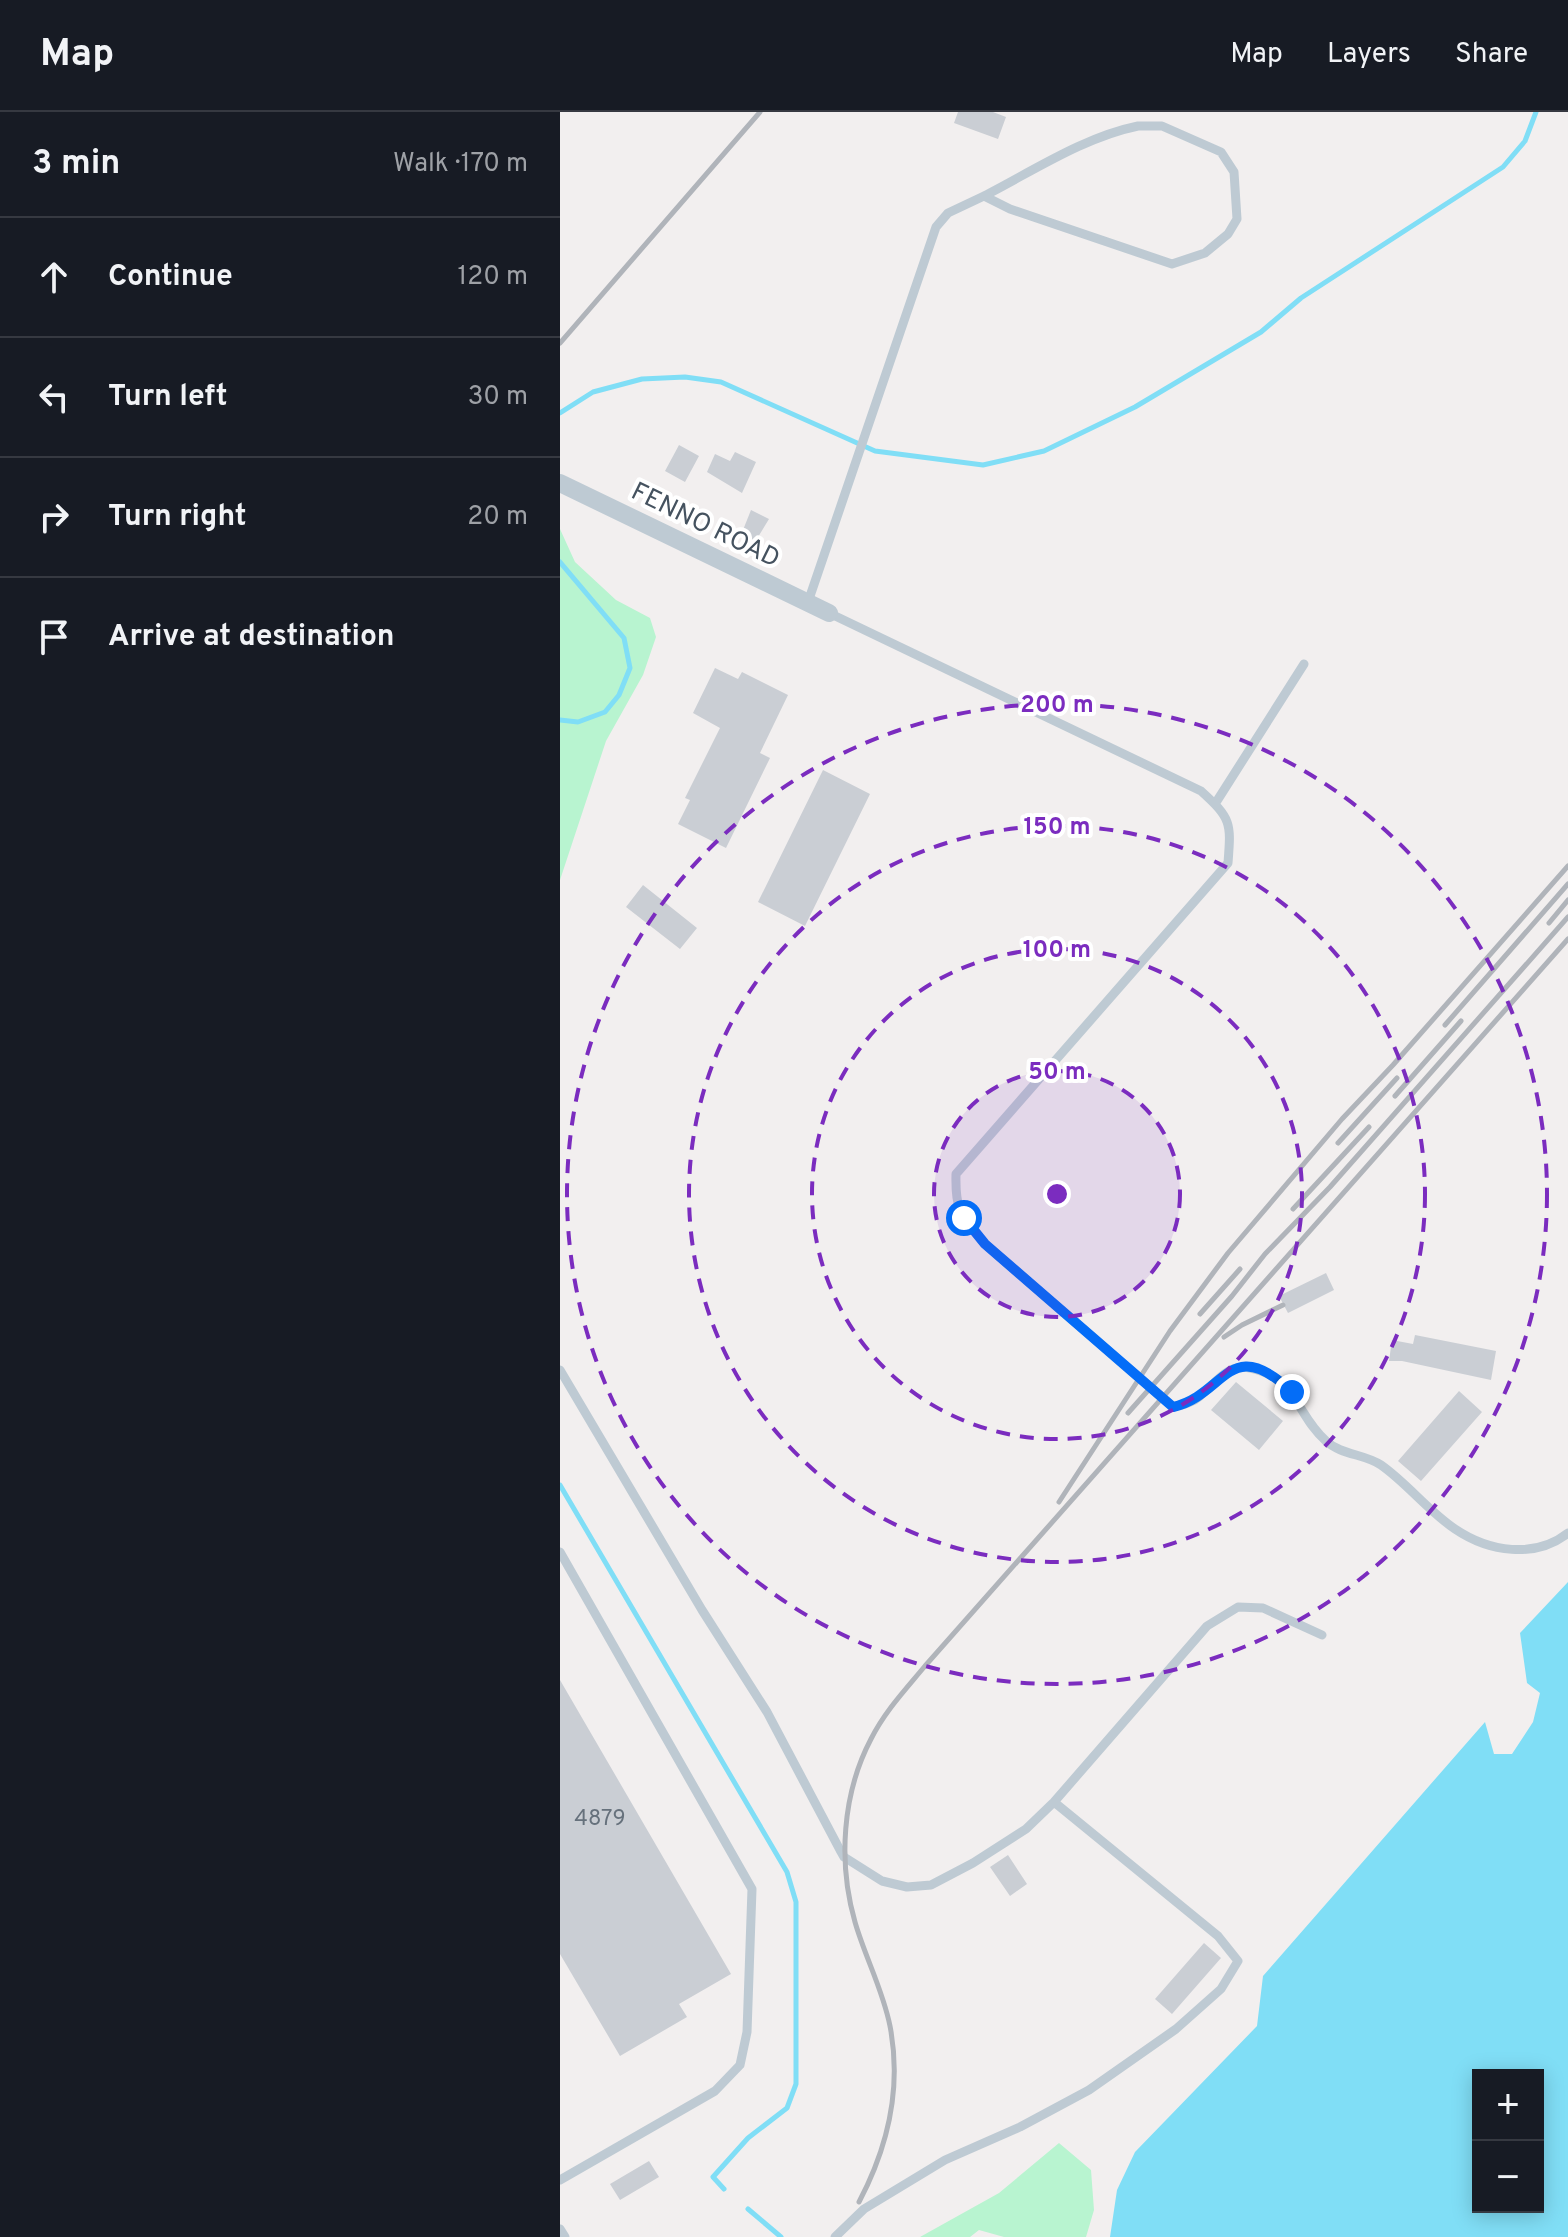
<!DOCTYPE html>
<html lang="en">
<head>
<meta charset="utf-8">
<style>
  :root { --surface:#171b24; --page:#242831; --text:#f1f3f6; --muted:#9ea1a6; --line:#363941 }
  body { margin:0; font-family:Overpass,sans-serif; background:var(--page); color:var(--text) }
  .controls { position:absolute; right:24px; bottom:24px; display:grid; overflow:hidden; border-radius:0px; box-shadow:0 4px 20px #0003 }
  .controls button { width:72px; height:72px; display:grid; place-items:center; padding:0; border:0; border-bottom:2px solid var(--line); background:var(--surface); color:var(--text); font:40px sans-serif }
  .stop { position:absolute; width:24px; height:24px; margin:-18px; border:6px solid #046df7; border-radius:50%; background:#fff }
  .stop.end { background:#046df7; border-color:#fff; box-shadow:0 2px 8px #0008 }
  .list { margin:0; padding:0; list-style:none }
  h2 { display:flex; justify-content:space-between; align-items:center; height:104px; margin:0; padding:0 32px; font-size:34px }
  h2 small { font-size:26px; font-weight:400; color:var(--muted) }
  .list li { display:grid; grid-template-columns:52px 1fr auto; gap:24px; align-items:center; box-sizing:border-box; height:120px; padding:0 32px; border-top:2px solid var(--line) }
  .list b { display:block; font-size:30px; white-space:nowrap }
  .list em { font-size:26px; font-style:normal; color:var(--muted) }
  .icon { flex:none; width:44px; height:44px; fill:none; stroke:currentColor; stroke-width:2; stroke-linecap:round; stroke-linejoin:round }
  .map { position:relative; flex:none; width:1008px; height:2125px; overflow:hidden }
  header { display:flex; align-items:center; gap:48px; box-sizing:border-box; height:112px; padding:0 40px; background:var(--surface); border-bottom:2px solid var(--line) }
  header strong { font-size:38px }
  nav { display:flex; gap:44px; margin-inline-start:auto; font-size:28px }
  main { display:flex }
  aside { flex:1; background:var(--surface) }
  .map>svg:first-child { display:block }
  .green { fill:#b8f4d0 }
  .water { fill:#80def6; fill-rule:evenodd }
  .lines { fill:none; stroke-linecap:round; stroke-linejoin:round }
  .stream { stroke:#80def6; stroke-width:5 }
  .building { fill:#caced4 }
  .lane { stroke:#becad3; stroke-width:9 }
  .street { stroke:#becad3; stroke-width:18 }
  .rail { stroke:#b0b4ba; stroke-width:5 }
  .route { stroke:#046df7; stroke-width:10 }
  .ring { fill:none; stroke:#7b2cbf; stroke-width:4; stroke-dasharray:14 10 }
  .labels { text-anchor:middle; stroke-width:8; stroke-linejoin:round; paint-order:stroke }
  .number-label { font-size:22px; fill:#66717c }
  .street-label { font-size:26px; fill:#45525f; stroke:#fff }
  .centre { fill:#7b2cbf; stroke:#fff; stroke-width:4 }
  .ring-label { font-size:24px; text-anchor:middle; font-weight:bold; fill:#7b2cbf; stroke:#fff; stroke-width:8; stroke-linejoin:round; paint-order:stroke }
</style>
</head>
<body>
<header>
<strong>Map</strong>
<nav><a>Map</a><a>Layers</a><a>Share</a></nav>
</header>
<main>
<aside>
<h2>3 min<small>Walk · 170 m</small></h2>
<ul class="list">
<li><svg class="icon" aria-label="ahead" viewBox="0 0 24 24"><path d="M12 20V5M6 11l6-6 6 6"/></svg><div><b>Continue</b></div><em>120 m</em></li>
<li><svg class="icon" aria-label="left" viewBox="0 0 24 24"><path d="M17 20v-9H6M10 6l-5 5 5 5"/></svg><div><b>Turn left</b></div><em>30 m</em></li>
<li><svg class="icon" aria-label="right" viewBox="0 0 24 24"><path d="M7 20v-9h11M14 6l5 5-5 5"/></svg><div><b>Turn right</b></div><em>20 m</em></li>
<li><svg class="icon" aria-label="arrive" viewBox="0 0 24 24"><path d="M6 21V4h12l-3 4 3 4H6"/></svg><div><b>Arrive at destination</b></div></li>
</ul>
</aside>
<div class="map">
<svg width="1008" height="2125" viewBox="0 0 1008 2125">
  <rect width="100%" height="100%" fill="#f2efef"/>
  <path class="green" d="M0 417 15 450 56 488 90 506 96 525 83 563 46 629 0 768Z
    M499 2031 531 2058 534 2098 526 2125H444L419 2118 410 2125H360L439 2081Z"/>
  <path class="water" d="M1008 1470V2125H550L557 2078 575 2040 697 1914 703 1864 925 1610 934 1642H952L973 1610 980 1581 967 1571 960 1521ZM978 1963V2095H918V1963Z"/>
  <g class="lines">
    <path class="stream" d="M0 301 33 280 82 267 125 265 161 270 315 339 423 353 484 339 575 295 701 220 741 186 943 55 965 29 976 0
      M0 450 64 526 70 556 59 583 45 600 18 610 0 608
      M0 1373 227 1760 236 1790V1972L227 1996 188 2026 153 2065 164 2077
      M188 2097 221 2125"/>
  </g>
  <path class="building" d="M398 0H433L446 5 438 27 394 11Z
    M119 333 139 344 125 370 105 359Z
    M175 340 196 350 182 381 147 360 155 342 170 349Z
    M191 398 209 407 195 430 181 423Z
    M155 556 178 567 182 560 228 583 200 641 210 646 166 736 118 712 130 688 125 686 160 616 133 601Z
    M263 658 310 682 245 814 198 790Z
    M83 773 137 816 120 837 66 795Z
    M766 1161 774 1178 728 1201 719 1184Z
    M855 1223 936 1239 931 1268 842 1249H829L832 1228 853 1232Z
    M676 1270 723 1309 699 1338 651 1298Z
    M899 1279 922 1300 861 1369 838 1349Z
    M0 1568 171 1862 119 1892 127 1905 60 1944 0 1842Z
    M448 1743 467 1772 450 1784 430 1755Z
    M644 1831 661 1846 612 1902 595 1887Z
    M89 2049 99 2065 60 2088 50 2072Z"/>
  <g class="lines">
    <path class="lane" d="M578 14H602L661 40 674 60 677 107 668 122 645 141 612 152 450 97 424 84C473 59 524 25 578 14Z
      M248 490 376 115 388 101 424 84
      M269 501 641 679C672 707 671 711 668 751L396 1062C395 1100 401 1103 425 1132L613 1295C623 1293 632 1291 640 1284 656 1271 667 1251 690 1256 737 1265 736 1303 766 1329 781 1343 805 1342 821 1353 848 1372 868 1399 895 1417 929 1440 975 1447 1008 1421
      M655 692 744 552
      M0 1258 142 1498 207 1600 280 1738 284 1745 322 1769 347 1775 371 1773 413 1751 466 1717 494 1690 647 1514 678 1495 703 1496 762 1523
      M0 1440 192 1777 187 1920 180 1953 155 1979 0 2068
      M0 2117 5 2125
      M275 2125 304 2097 385 2048 460 2015 529 1978 616 1917 661 1877 678 1849 658 1824 494 1690"/>
    <path class="street" d="M0 371 269 501"/>
    <path class="rail" d="M0 231 200 0
      M989 811 1008 788
      M885 913 1008 772
      M835 984 901 909
      M778 1031 837 966
      M733 1097 809 1015
      M640 1202 680 1157
      M664 1225 682 1213 723 1193
      M568 1301 672 1184 705 1142 770 1075 1008 805
      M499 1390 610 1219 668 1141 782 1007 833 953 1008 754
      M299 2090C328 2035 342 1976 330 1914 323 1878 305 1845 295 1810 278 1751 282 1682 311 1627 325 1599 346 1577 365 1554L1008 827"/>
  </g>
  <g class="lines">
    <path class="route" d="M404 1106 425 1132 613 1295C666 1283 669 1220 732 1280"/>
  </g>
  <circle cx="497" cy="1082" r="123" fill="#7b2cbf" fill-opacity=".12"/>
  <g class="ring">
    <circle cx="497" cy="1082" r="123"/>
    <circle cx="497" cy="1082" r="245"/>
    <circle cx="497" cy="1082" r="368"/>
    <circle cx="497" cy="1082" r="490"/>
  </g>
  <g class="labels">
    <g class="number-label">
      <text x="40" y="1713">4879</text>
    </g>
    <g class="street-label">
      <text transform="translate(146 412) rotate(26)" y="9">FENNO ROAD</text>
    </g>
  </g>
  <circle cx="497" cy="1082" r="12" class="centre"/>
  <g class="ring-label">
    <text x="497" y="600">200 m</text>
    <text x="497" y="722">150 m</text>
    <text x="497" y="845">100 m</text>
    <text x="497" y="967">50 m</text>
  </g>
</svg>
<div class="controls">
<button>+</button>
<button>−</button>
</div>
<div class="stop" style="left:404px;top:1106px"></div>
<div class="stop end" style="left:732px;top:1280px"></div>
</div>
</main>
</body>
</html>
